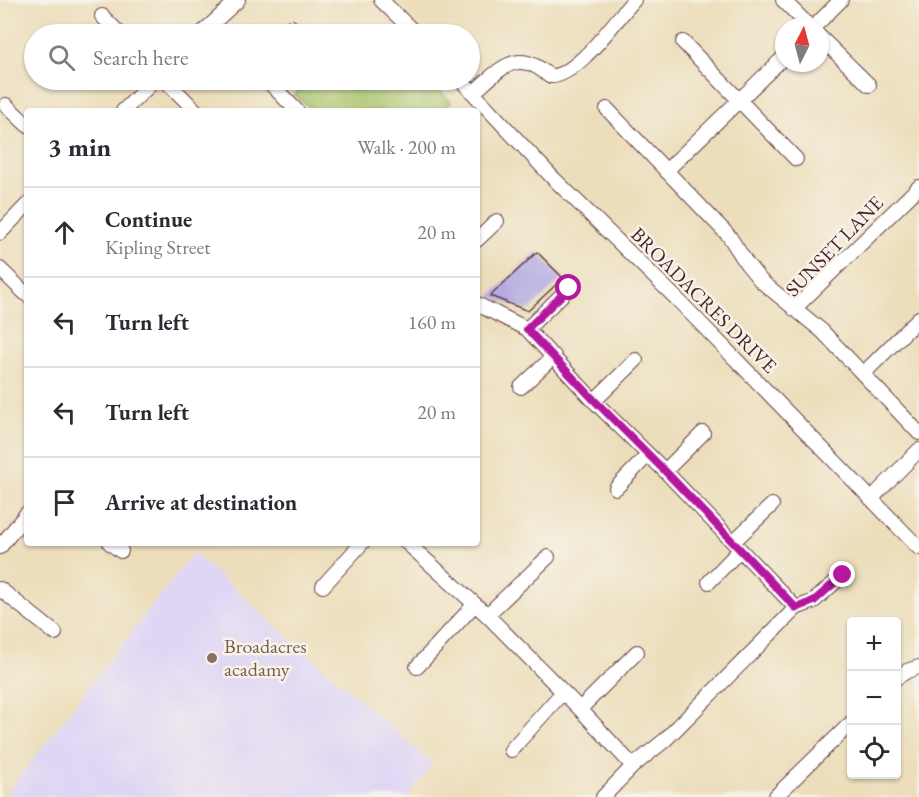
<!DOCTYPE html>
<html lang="en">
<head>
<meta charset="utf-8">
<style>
  :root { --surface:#fff; --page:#f2f2f3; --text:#2b2b33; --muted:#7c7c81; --line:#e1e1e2 }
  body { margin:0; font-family:"EB Garamond",serif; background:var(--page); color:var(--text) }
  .controls { position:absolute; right:18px; bottom:18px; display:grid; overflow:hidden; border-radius:6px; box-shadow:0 2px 4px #0004 }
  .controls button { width:54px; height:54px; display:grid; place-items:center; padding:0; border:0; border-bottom:2px solid var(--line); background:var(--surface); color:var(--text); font:30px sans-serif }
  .compass { position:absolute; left:775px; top:18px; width:54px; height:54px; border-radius:50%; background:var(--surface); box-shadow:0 2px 4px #0004; rotate:6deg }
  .stop { position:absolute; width:18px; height:18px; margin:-14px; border:4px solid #b5179e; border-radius:50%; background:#fff }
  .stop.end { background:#b5179e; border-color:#fff; box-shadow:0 2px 6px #0008 }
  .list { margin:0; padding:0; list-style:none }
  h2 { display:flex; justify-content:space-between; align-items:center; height:78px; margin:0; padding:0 24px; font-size:26px }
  h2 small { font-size:20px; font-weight:400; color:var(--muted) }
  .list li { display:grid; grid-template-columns:39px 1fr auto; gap:18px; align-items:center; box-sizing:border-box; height:90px; padding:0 24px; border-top:2px solid var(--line) }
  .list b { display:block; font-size:22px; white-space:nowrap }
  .list p { margin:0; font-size:20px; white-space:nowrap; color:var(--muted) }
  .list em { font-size:20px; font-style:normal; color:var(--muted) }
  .icon { flex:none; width:33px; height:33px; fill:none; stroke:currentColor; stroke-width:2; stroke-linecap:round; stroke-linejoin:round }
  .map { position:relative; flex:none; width:919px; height:797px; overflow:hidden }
  .search { position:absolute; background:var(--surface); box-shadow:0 2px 4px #0004; left:24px; top:24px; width:456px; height:66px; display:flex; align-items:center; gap:15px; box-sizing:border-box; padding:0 21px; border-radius:33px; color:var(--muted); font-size:22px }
  .panel { position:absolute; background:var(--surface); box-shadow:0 2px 4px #0004; left:24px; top:108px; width:456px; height:438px; border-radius:6px }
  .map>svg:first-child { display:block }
  .built { fill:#dfd5f5 }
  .green { fill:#a7c36a; stroke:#78714a; stroke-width:1.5 }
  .building { fill:#b4ace1 }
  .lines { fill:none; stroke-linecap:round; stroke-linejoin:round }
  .minor-casing { stroke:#623c41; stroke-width:16 }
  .minor { stroke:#fff; stroke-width:14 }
  .route { stroke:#b5179e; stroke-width:8 }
  .education-dot { fill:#8d6e63; stroke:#f7f3e8; stroke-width:2 }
  .labels { text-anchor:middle; stroke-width:5; stroke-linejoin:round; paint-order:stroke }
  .street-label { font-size:20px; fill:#4a1f2b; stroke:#f7f3e8 }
  .education-label { font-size:20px; fill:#785e54; stroke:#f7f3e8; text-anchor:start }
</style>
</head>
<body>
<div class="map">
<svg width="919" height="797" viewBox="0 0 919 797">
  <rect width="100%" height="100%" fill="#f7f3e8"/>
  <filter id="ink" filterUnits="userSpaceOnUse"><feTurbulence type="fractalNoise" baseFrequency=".0167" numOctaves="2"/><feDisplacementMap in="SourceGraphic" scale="12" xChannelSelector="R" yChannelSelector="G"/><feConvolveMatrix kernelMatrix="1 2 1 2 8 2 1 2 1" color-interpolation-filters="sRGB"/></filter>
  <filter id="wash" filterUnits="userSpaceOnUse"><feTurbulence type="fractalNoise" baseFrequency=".008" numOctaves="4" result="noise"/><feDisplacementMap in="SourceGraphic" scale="24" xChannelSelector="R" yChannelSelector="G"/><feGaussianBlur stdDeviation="1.35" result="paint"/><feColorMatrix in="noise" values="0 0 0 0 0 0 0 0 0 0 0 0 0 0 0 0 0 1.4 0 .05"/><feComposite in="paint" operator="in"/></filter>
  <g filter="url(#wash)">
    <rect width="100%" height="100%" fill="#ecdebb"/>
    <path class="built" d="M193 553 433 764 408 797H4Z"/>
    <path class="green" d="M310 80H428L451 102 443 111H314L295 95Z"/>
    <g id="blocks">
      <path class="building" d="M537 252 563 278 528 311 490 296Z"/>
    </g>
  </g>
  <g filter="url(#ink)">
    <use href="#blocks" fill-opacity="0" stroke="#623c41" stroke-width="1.5"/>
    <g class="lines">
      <defs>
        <path id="minor" d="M381 0 416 34
          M783 0 810 27
          M102 16 120 34
          M814 27 841 0
          M201 34 238 0
          M284 34 291 27
          M820 37 869 85
          M683 42 796 159
          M165 80 196 111
          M267 80 297 111
          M461 80 552 177 676 298 919 548
          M474 92C500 70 517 46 549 76 576 79 616 19 634 0
          M6 105 27 125
          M607 109 729 236 747 264 761 281 822 331 919 433
          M123 111 155 80
          M666 171 784 57
          M0 233 27 205
          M477 240 497 221
          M0 269 27 295
          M477 304 527 329 594 401 665 471 796 608
          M794 309 919 187
          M527 329 569 288
          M863 374 919 318
          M521 387 554 356
          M594 401 636 360
          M665 471 703 433
          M616 488 648 455
          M871 499 919 450
          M733 542 772 505
          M110 543 121 551
          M407 543 487 615 580 709 633 766
          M0 547 27 513
          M709 582 740 550
          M323 586 362 543
          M0 589 55 633
          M487 615 548 557
          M417 667 474 605
          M896 678 907 671 919 667
          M580 709 637 652
          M511 750 562 693
          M603 797 633 766 665 740 796 608 814 601 843 575
          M775 797 852 722"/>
      </defs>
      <use href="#minor" class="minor-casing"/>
      <use href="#minor" class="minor"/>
    </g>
  </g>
  <g class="lines" filter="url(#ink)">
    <path class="route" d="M569 288 527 329 594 400 665 471 796 608 814 601 843 575"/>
  </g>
  <circle class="education-dot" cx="212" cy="658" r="6"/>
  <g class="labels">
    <g class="street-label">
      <text transform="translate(834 246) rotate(-46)" y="7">SUNSET LANE</text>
      <text transform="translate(704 300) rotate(45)" y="7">BROADACRES DRIVE</text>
    </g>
    <g class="education-label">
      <text x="224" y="653">Broadacres<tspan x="224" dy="23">acadamy</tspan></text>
    </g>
  </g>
</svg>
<div class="controls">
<button>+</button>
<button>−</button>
<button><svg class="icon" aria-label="locate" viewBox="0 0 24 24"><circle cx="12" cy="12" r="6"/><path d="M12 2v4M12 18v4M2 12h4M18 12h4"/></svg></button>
</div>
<svg class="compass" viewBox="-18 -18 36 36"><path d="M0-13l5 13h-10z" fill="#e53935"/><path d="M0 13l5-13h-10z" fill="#7c7c81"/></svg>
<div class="stop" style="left:569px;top:288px"></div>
<div class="stop end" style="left:843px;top:575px"></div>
<div class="search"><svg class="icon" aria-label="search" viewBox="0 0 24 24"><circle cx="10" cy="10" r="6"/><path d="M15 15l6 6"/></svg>Search here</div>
<section class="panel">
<h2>3 min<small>Walk · 200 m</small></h2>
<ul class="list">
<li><svg class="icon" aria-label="ahead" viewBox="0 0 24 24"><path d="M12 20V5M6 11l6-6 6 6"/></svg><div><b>Continue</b><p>Kipling Street</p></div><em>20 m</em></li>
<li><svg class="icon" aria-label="left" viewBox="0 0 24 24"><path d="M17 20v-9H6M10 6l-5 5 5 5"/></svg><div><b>Turn left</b></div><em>160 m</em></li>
<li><svg class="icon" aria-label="left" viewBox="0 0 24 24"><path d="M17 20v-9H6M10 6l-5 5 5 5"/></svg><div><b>Turn left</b></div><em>20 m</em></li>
<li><svg class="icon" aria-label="arrive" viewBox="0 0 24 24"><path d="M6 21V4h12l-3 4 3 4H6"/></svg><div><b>Arrive at destination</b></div></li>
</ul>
</section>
</div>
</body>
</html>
